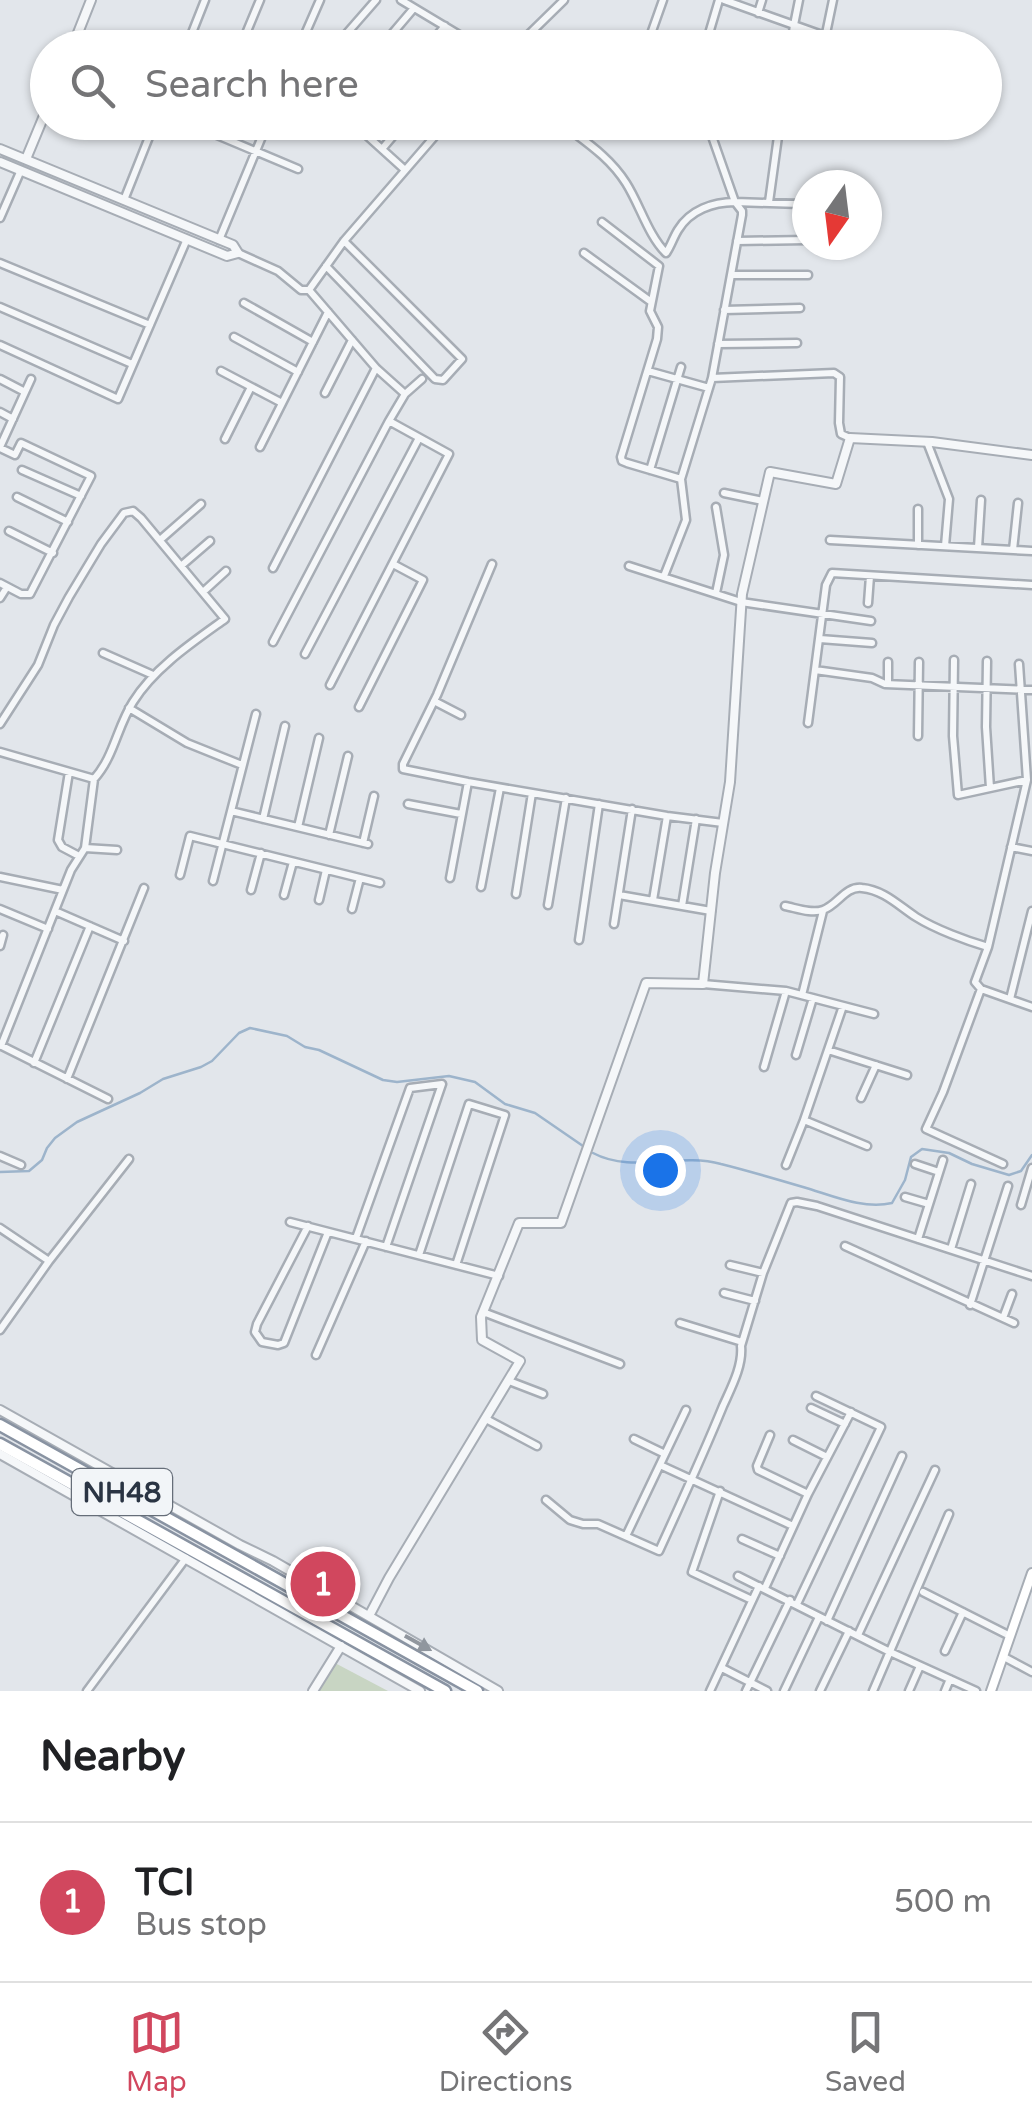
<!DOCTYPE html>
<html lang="en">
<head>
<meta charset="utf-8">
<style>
  :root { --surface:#fff; --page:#f2f2f2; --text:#202124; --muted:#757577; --line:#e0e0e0; --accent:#d1475e }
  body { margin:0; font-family:"Varela Round",sans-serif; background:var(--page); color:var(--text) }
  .compass { position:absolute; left:792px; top:170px; width:90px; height:90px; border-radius:50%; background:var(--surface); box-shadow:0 2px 8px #0004; rotate:194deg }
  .you { position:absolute; left:660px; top:1170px; width:35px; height:35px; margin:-25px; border:8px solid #fff; border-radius:50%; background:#1a73e8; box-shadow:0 0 0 15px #1a73e833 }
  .badge { display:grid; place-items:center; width:65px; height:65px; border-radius:50%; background:var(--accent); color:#fff; font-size:32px; font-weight:700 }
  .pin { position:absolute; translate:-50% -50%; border:5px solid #fff; box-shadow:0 2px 10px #0006 }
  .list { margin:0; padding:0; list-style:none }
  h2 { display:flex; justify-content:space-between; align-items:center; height:130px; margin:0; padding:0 40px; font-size:42px }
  h2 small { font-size:32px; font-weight:400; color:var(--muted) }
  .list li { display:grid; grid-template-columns:65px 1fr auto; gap:30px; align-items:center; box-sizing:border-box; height:160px; padding:0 40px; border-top:2px solid var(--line) }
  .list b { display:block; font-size:38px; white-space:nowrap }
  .list p { margin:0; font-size:32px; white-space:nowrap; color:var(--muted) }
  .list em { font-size:32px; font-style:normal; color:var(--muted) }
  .icon { flex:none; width:55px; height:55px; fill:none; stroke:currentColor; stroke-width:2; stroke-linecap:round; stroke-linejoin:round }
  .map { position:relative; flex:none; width:1032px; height:1691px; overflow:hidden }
  .search { position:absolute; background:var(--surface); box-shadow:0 2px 8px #0004; left:30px; right:30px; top:30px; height:110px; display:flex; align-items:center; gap:25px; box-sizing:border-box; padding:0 35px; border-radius:55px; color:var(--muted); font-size:38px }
  .sheet { height:290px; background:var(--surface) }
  nav { display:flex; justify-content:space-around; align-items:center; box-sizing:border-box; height:140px; border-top:2px solid var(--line); background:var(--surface); font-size:28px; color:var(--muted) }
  nav a { display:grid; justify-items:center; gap:5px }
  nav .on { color:var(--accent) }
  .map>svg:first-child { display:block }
  .green { fill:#c8d5c3 }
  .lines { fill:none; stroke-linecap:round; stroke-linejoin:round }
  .stream { stroke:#9db4cb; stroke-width:2.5 }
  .minor-casing { stroke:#a7adb5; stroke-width:11 }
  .tertiary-casing { stroke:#a7adb5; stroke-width:12 }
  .secondary-casing { stroke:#a7adb5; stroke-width:12 }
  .motorway-casing { stroke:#8993a2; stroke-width:15 }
  .minor { stroke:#f5f7f9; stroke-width:6 }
  .tertiary { stroke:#f5f7f9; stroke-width:8 }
  .secondary { stroke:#fff; stroke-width:8 }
  .motorway { stroke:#fff; stroke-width:10 }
  .oneway { fill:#90969e }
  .labels { text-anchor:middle; stroke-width:8; stroke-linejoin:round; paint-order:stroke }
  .shield { fill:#f2f5f8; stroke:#666e79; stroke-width:2.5 }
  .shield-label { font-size:28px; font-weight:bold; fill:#2a3443 }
</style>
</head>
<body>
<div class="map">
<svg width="1032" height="1691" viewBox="0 0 1032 1691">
  <rect width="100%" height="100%" fill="#e2e6eb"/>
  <path class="green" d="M335 1663 388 1691H318Z"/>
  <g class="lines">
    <path class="stream" d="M593 1153C632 1174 679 1152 721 1164 749 1171 776 1179 803 1187 831 1195 863 1210 892 1203L905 1180 911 1157 922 1149 949 1153 972 1164 1009 1175 1021 1171 1032 1155
      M0 1172 29 1171 42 1160 47 1148 55 1138 77 1122 140 1093 163 1079 201 1067 212 1061 239 1033 250 1028 287 1036 305 1047 319 1050 383 1080 397 1082 449 1076 475 1082 505 1104 535 1113 583 1146"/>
    <defs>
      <path id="minor" d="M401 0 481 48
        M724 0 794 25 791 48
        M799 0 794 25 839 41
        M758 13 762 0
        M705 47 719 0
        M186 48 205 0
        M240 48 260 0
        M299 48 320 0
        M334 48 376 0
        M380 48 414 8
        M426 48 445 26
        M515 48 564 0
        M646 48 663 0
        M823 48 833 0
        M184 122 205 130
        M208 122 205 130 298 169
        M352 122 405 170
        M560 122C584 141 609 156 626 183 640 205 648 235 666 253 671 246 673 238 678 230 690 210 713 202 735 202L707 122
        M813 123V122
        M382 149 405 122
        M124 200 155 122
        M769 202 780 122
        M0 218 21 170
        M602 222 659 266 650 311 658 327 657 339 621 457 622 461 627 463 681 479
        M219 240 268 122
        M344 241 447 122
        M737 241 807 240
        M238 253 278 271 301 290H309
        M584 253 650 301
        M0 263 150 325
        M326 266 435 379 443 380 462 359 344 241 309 290 376 368 405 394 389 421
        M731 275H808
        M244 303 313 342
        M0 307 132 364
        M724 310 800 308
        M234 337 298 372
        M718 344 797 343
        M0 345 118 399 187 239
        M221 371 282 403
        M648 371 709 388
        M712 378 834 373 840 377 839 423 841 434 850 438
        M0 379 25 392
        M325 393 352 340
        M405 394 422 379
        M0 412 13 419
        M225 439 251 387
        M927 442 949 499 945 546
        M0 447 31 379
        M260 447 328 312
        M0 448 15 455 21 443 91 476 30 594H21L0 583
        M22 470 81 496
        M650 470 681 367
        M724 493 763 501
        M17 497 68 522
        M9 531 53 553
        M160 540 201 504
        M830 540 1032 551
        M918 545V509
        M978 548 981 500
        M1013 550 1018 503
        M492 564 437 695 403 764V769L468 782 667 816 723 823
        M181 566 210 541
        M629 566 741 602 871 621
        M273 568 376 368
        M664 576 686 520 681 479 712 378 742 215V211L735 202 801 204
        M203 592 226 571
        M716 593 724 555 716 507
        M0 598 7 587
        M868 603 870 576
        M820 639 872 643
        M273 642 389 421 449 454 330 685
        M103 653 153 675
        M305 654 419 438
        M954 660 953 736 958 795 1027 780
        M987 661 986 727 990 788
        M815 670 872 678 885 684 1032 690
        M888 684V662
        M434 701 461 715
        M359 707 423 580 393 564
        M129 708 187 743 242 765
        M808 723 826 585 832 573 1032 585
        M0 724 38 665 54 625 69 597 101 544 124 513 133 511 141 518 225 619C193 642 154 668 133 702 117 727 114 757 94 779
        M918 736 919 662
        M0 752 94 779 85 848 71 870 1 1046
        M69 772 58 840 62 847 79 856
        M408 804 461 814
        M231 811 368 844
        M263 819 285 726
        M298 827 319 738
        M329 835 348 756
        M363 843 374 796
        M1011 847 1032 851
        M85 848 117 850
        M180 875 190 836 380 883
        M0 877 63 890
        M450 878 468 782
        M213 881 256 714
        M481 887 500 788
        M251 890 261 853
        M516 894 532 793
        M284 895 293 862
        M619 895 711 911
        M319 900 326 870
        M653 900 667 816
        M548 905 566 798
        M682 906 696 819
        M785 906C796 908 811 914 823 910 838 905 845 886 862 888 884 890 899 906 916 917 935 929 967 941 988 947L975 982 981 989 1032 1007
        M0 909 48 929
        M352 909 360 878
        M55 911 124 941
        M614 924 632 809
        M579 940 599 804
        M0 946 3 935
        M988 947 1027 780 1019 664
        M703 984 786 991 874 1014
        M981 989 943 1092 926 1129 1003 1164
        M802 995 823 911
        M1010 999 1032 911
        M2 1046 108 1099
        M828 1050 907 1075
        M796 1055 813 998
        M34 1063 90 926
        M764 1067 786 991
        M67 1079 144 888
        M861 1098 876 1065
        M804 1120 867 1146
        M0 1156 21 1165
        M915 1164 939 1172
        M786 1165 804 1120 843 1006
        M905 1197 929 1204
        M1021 1205 1032 1168
        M290 1222 499 1276
        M308 1226 257 1324 255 1332 262 1342 278 1345 284 1343 328 1232
        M0 1228 49 1261
        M356 1238 410 1088 442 1084 386 1247
        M918 1239 943 1160
        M845 1246 1014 1323
        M951 1249 971 1184
        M419 1255 469 1104 505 1115 456 1265
        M730 1265 763 1273
        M724 1293 755 1301
        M970 1305 1008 1186
        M483 1312 620 1364
        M1003 1318 1012 1294
        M680 1323 742 1342
        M0 1330 49 1261 129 1159
        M316 1355 366 1241
        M509 1381 543 1394
        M811 1408 845 1424
        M486 1419 537 1446
        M770 1435 757 1466 758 1470 808 1494
        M634 1439 665 1454
        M793 1440 827 1457
        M660 1465 793 1526
        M720 1491 692 1572 752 1600
        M546 1500 570 1520 583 1524H598L659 1551C681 1503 703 1455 723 1406 731 1388 743 1366 741 1346L763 1273 791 1203 797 1202 817 1206 1032 1276
        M626 1536 686 1410
        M742 1539 780 1556
        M738 1576 890 1652 976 1691
        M765 1588 808 1494 851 1412
        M923 1592 1010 1636
        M797 1604 881 1427 816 1396
        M827 1621 902 1456
        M858 1635 935 1470
        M945 1651 963 1612
        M1004 1657 1032 1672
        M722 1668 767 1691
        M87 1691 186 1558
        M710 1691 759 1586
        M746 1691 790 1600
        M784 1691 819 1617
        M820 1691 849 1631
        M873 1691 949 1514
        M909 1691 920 1666
        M945 1691 950 1679"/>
      <path id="tertiary" d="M72 48 91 0
        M0 149 233 245 238 253 227 256 0 162
        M26 159 48 106
        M0 1410 240 1545 273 1561 498 1691
        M0 1454 420 1691
        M369 1616 389 1578 520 1361 482 1340 481 1317 519 1223H561L646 983 703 984 715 873 730 782 742 594 770 472 836 484 850 438 932 442 1032 455
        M313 1691 341 1646"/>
      <path id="secondary" d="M991 1691 1032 1573"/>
      <path id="motorway" d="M0 1425 477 1691
        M0 1444 445 1691"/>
    </defs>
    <use href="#minor" class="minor-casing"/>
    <use href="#tertiary" class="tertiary-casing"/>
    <use href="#secondary" class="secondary-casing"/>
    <use href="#motorway" class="motorway-casing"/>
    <use href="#minor" class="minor"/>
    <use href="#tertiary" class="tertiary"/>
    <use href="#secondary" class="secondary"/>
    <use href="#motorway" class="motorway"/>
  </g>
  <defs><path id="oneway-solid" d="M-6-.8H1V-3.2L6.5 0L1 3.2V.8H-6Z" transform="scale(2.5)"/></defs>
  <use class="oneway" href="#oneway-solid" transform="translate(418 1643) rotate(29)"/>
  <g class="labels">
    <rect class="shield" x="72" y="1469" width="100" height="46" rx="8"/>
    <g class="shield-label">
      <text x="122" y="1502">NH48</text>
    </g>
  </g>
</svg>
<svg class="compass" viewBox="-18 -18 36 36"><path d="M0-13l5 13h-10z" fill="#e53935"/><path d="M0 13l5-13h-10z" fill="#757577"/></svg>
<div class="you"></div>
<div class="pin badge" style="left:323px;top:1584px">1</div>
<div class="search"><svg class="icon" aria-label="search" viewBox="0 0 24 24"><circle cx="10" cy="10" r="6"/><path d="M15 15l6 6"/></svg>Search here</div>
</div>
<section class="sheet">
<h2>Nearby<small></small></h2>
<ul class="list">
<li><span class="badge">1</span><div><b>TCI</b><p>Bus stop</p></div><em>500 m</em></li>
</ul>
</section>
<nav>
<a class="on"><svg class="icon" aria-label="map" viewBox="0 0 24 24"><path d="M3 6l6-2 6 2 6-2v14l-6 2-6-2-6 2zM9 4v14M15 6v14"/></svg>Map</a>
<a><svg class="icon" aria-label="directions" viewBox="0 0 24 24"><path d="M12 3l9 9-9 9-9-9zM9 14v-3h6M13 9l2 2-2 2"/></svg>Directions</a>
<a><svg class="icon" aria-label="saved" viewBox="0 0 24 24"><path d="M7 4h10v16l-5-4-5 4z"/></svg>Saved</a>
</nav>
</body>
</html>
